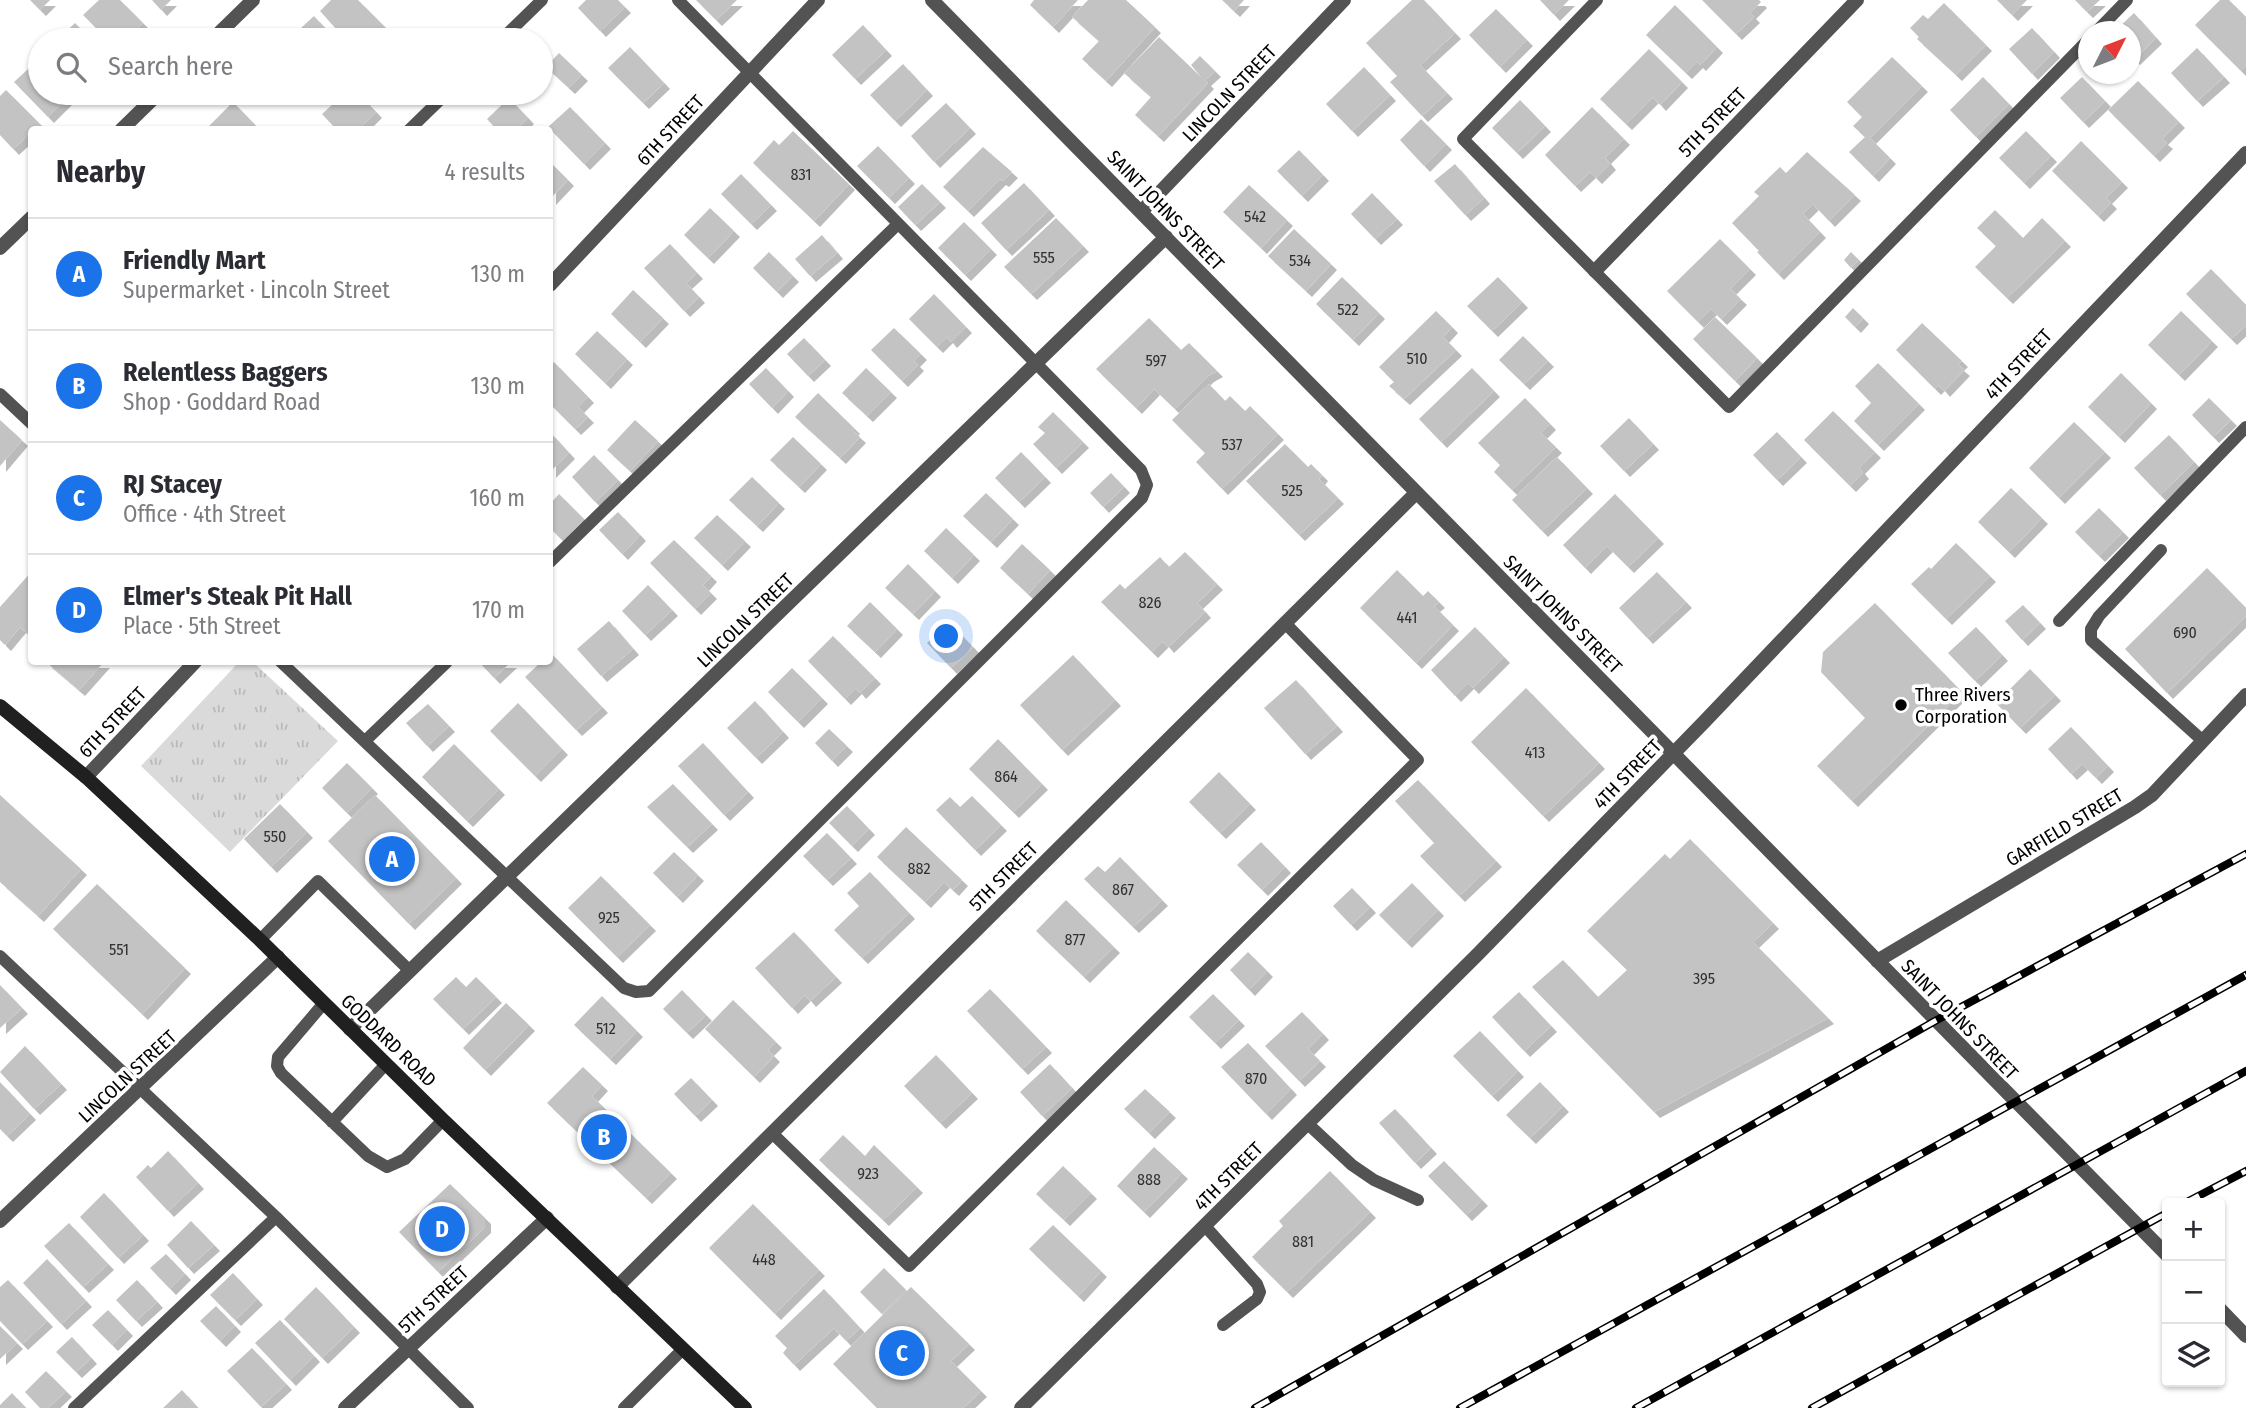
<!DOCTYPE html>
<html lang="en">
<head>
<meta charset="utf-8">
<style>
  :root { --surface:#fff; --page:#f2f2f3; --text:#2b2b33; --muted:#7c7c81; --line:#e1e1e2; --accent:#1a73e8 }
  body { margin:0; font-family:"Fira Sans Condensed",sans-serif; background:var(--page); color:var(--text) }
  .controls { position:absolute; right:21px; bottom:21px; display:grid; overflow:hidden; border-radius:7px; box-shadow:0 2px 5px #0004 }
  .controls button { width:63px; height:63px; display:grid; place-items:center; padding:0; border:0; border-bottom:2px solid var(--line); background:var(--surface); color:var(--text); font:35px sans-serif }
  .compass { position:absolute; left:2078px; top:21px; width:63px; height:63px; border-radius:50%; background:var(--surface); box-shadow:0 2px 5px #0004; rotate:48deg }
  .you { position:absolute; left:947px; top:637px; width:24px; height:24px; margin:-18px; border:5px solid #fff; border-radius:50%; background:#1a73e8; box-shadow:0 0 0 10px #1a73e833 }
  .badge { display:grid; place-items:center; width:46px; height:46px; border-radius:50%; background:var(--accent); color:#fff; font-size:23px; font-weight:700 }
  .pin { position:absolute; translate:-50% -50%; border:4px solid #fff; box-shadow:0 2px 7px #0006 }
  .list { margin:0; padding:0; list-style:none }
  h2 { display:flex; justify-content:space-between; align-items:center; height:91px; margin:0; padding:0 28px; font-size:30px }
  h2 small { font-size:23px; font-weight:400; color:var(--muted) }
  .list li { display:grid; grid-template-columns:46px 1fr auto; gap:21px; align-items:center; box-sizing:border-box; height:112px; padding:0 28px; border-top:2px solid var(--line) }
  .list b { display:block; font-size:26px; white-space:nowrap }
  .list p { margin:0; font-size:23px; white-space:nowrap; color:var(--muted) }
  .list em { font-size:23px; font-style:normal; color:var(--muted) }
  .icon { flex:none; width:38px; height:38px; fill:none; stroke:currentColor; stroke-width:2; stroke-linecap:round; stroke-linejoin:round }
  .map { position:relative; flex:none; width:2246px; height:1408px; overflow:hidden }
  .search { position:absolute; background:var(--surface); box-shadow:0 2px 5px #0004; left:28px; top:28px; width:525px; height:77px; display:flex; align-items:center; gap:18px; box-sizing:border-box; padding:0 24px; border-radius:38px; color:var(--muted); font-size:26px }
  .panel { position:absolute; background:var(--surface); box-shadow:0 2px 5px #0004; left:28px; top:126px; width:525px; height:539px; border-radius:7px }
  .map>svg:first-child { display:block }
  .grass { fill:url(#grass-tufts) }
  .building { fill:#c3c3c3; filter:url(#shadow) }
  .lines { fill:none; stroke-linecap:round; stroke-linejoin:round }
  .lane { stroke:#535353; stroke-width:12 }
  .street { stroke:#535353; stroke-width:14 }
  .secondary { stroke:#202020; stroke-width:14 }
  .rail-casing { stroke:#000; stroke-width:8 }
  .rail { stroke:#fff; stroke-width:5; stroke-dasharray:16; stroke-linecap:butt }
  .poi-dot { fill:#000; stroke:#fff; stroke-width:2.5 }
  .labels { text-anchor:middle; stroke-width:7; stroke-linejoin:round; paint-order:stroke }
  .number-label { font-size:16px; fill:#313131 }
  .street-label { font-size:19px; fill:#000; stroke:#fff }
  .poi-label { font-size:19px; fill:#000; stroke:#fff; text-anchor:start }
</style>
</head>
<body>
<div class="map">
<svg width="2246" height="1408" viewBox="0 0 2246 1408">
  <defs>
    <pattern id="grass-tufts" width="24" height="20" patternUnits="userSpaceOnUse" patternTransform="scale(1.75)"><rect width="24" height="20" fill="#dadada"/><path d="M3 7l-1-3M5 7V3M7 7l1-3M15 17l-1-3M17 17v-4M19 17l1-3" fill="none" stroke="#b9b9b9"/></pattern>
    <filter id="shadow"><feDropShadow dx="6" dy="6" stdDeviation="0" flood-color="#0004"/></filter>
  </defs>
  <rect width="100%" height="100%" fill="#fff"/>
  <path class="grass" d="M239 662H253L338 741 230 852 141 766Z"/>
  <path class="building" d="M30 0H50L40 10Z
    M99 0H120L143 23 126 40H108L83 15Z
    M152 0H171L161 10Z
    M331 0H358L388 30 377 40H346L320 11Z
    M586 0H618L625 7 600 31 578 8Z
    M696 0H737L716 20Z
    M1034 0H1078L1053 27 1030 5Z
    M1088 0H1126L1155 27 1106 81 1082 59 1099 41 1072 17Z
    M1222 0H1244L1234 11Z
    M1412 0H1424L1455 33 1420 65 1447 93 1422 116 1390 82 1397 76 1366 43Z
    M1540 0H1569L1554 15Z
    M1702 0H1759L1761 2 1750 13 1754 17 1736 34Z
    M1997 0H2027L2012 15Z
    M2075 0H2100L2087 12Z
    M2220 0H2229L2246 17V66L2241 71 2195 25Z
    M1944 3 1986 45 1956 75 1917 39 1919 37 1910 28 1923 15 1928 19Z
    M1675 5 1717 47 1700 65 1697 62 1686 73 1646 35Z
    M1496 9 1527 40 1500 67 1469 35Z
    M2134 13 2156 38 2134 59 2130 55V32H2114Z
    M314 16 336 40H288Z
    M75 23 92 40H57Z
    M863 25 886 50 855 79 832 55Z
    M2032 28 2054 52 2032 74 2009 49Z
    M1159 37 1201 77 1191 65 1200 56 1215 71 1205 80 1208 83 1158 136 1135 115 1151 97 1124 73Z
    M630 47 664 83 643 103 608 68Z
    M2197 48 2224 77 2197 101 2171 73Z
    M1649 49 1682 82 1660 105 1653 97 1626 124 1600 99Z
    M559 53 582 75 569 88 546 67Z
    M1892 57 1922 86 1870 138 1890 158 1873 176 1849 152 1865 137 1853 126 1862 117 1847 102Z
    M40 58V93H72L48 117 14 82Z
    M903 64 927 90 895 121 870 95Z
    M1364 67 1390 95 1352 131 1326 104Z
    M1983 77 2009 104 1976 137 1950 110Z
    M2082 77 2105 101 2083 122 2060 98Z
    M2138 81 2179 122 2162 139 2167 143 2154 156 2108 110Z
    M6 90 40 124 13 149 0 135V96Z
    M345 93H358L376 112 358 130H337L322 114Z
    M509 98 528 118 516 130H497L487 119Z
    M1520 100 1545 126 1517 153 1492 128Z
    M233 102 260 130H213L209 126Z
    M946 103 970 128 934 162 911 136Z
    M570 107 605 143 584 164 548 127Z
    M1592 107 1624 139 1605 158 1610 164 1596 178 1590 172 1575 186 1545 155Z
    M1421 119 1446 144 1424 166 1400 140Z
    M793 131 849 184 814 221 753 163 774 140 779 145Z
    M2026 131 2051 156 2024 183 1999 158Z
    M2081 141 2122 182 2106 198 2111 203 2098 216 2052 171Z
    M878 146 909 178 889 198 857 166Z
    M983 147 1012 172 1003 181 1000 179 968 211 943 187Z
    M1299 150 1323 175 1302 196 1277 171Z
    M1807 152 1855 195 1829 221 1813 204 1803 214 1820 232 1778 274 1757 252 1759 251 1732 223 1759 196 1754 192 1780 167 1786 173Z
    M550 162 568 180 550 199Z
    M1455 164 1484 198 1465 215 1434 181Z
    M741 174 771 205 751 224 721 194Z
    M1024 183 1049 210 1006 250 981 223Z
    M922 184 940 202 915 225 898 207Z
    M1249 185 1287 220 1261 248 1223 212Z
    M1372 193 1397 219 1375 239 1351 214Z
    M710 208 734 231 708 258 684 235Z
    M1995 210 2023 238 2042 218 2065 241 2007 298 1975 267 1996 246 1977 228Z
    M1056 218 1083 246 1031 294 1004 267Z
    M964 222 991 249 965 275 938 248Z
    M1294 229 1331 264 1306 291 1268 256Z
    M822 235 837 253 810 276 795 259Z
    M1720 239 1750 269 1730 289 1741 299 1721 319 1711 309 1698 322 1667 291Z
    M670 244 697 273 686 283 699 297 684 311 644 268Z
    M769 252 793 276 777 292 753 268Z
    M1851 252 1859 260 1851 268 1844 260Z
    M2211 269 2246 305V325L2231 339 2186 294Z
    M1342 277 1379 313 1353 340 1316 304Z
    M1498 277 1522 302 1492 331 1467 306Z
    M633 290 663 318 640 342 611 314Z
    M934 294 966 327 951 342 947 337 937 347 909 319Z
    M1853 308 1863 318 1855 327 1845 317Z
    M1436 311 1452 327 1443 337 1456 350 1404 399 1389 386 1394 382 1379 367Z
    M2181 311 2212 341 2179 375 2148 345Z
    M1715 317 1757 358 1735 381 1693 339Z
    M1149 318 1181 350 1189 343 1217 371 1208 376 1175 409 1154 389 1136 408 1096 369Z
    M1922 323 1962 361 1958 365 1964 370 1944 391 1939 385 1935 389 1896 350Z
    M894 328 921 354 914 361 918 365 902 381 871 350Z
    M597 331 627 359 605 383 575 354Z
    M1523 336 1548 361 1524 384 1499 360Z
    M804 338 825 360 808 376 787 354Z
    M554 362 588 397 578 407 588 417 575 429 550 404V367Z
    M1878 363 1919 404 1878 445 1854 421 1871 403 1855 386Z
    M766 368 788 391 772 408 749 384Z
    M866 368 891 392 867 416 842 393Z
    M1472 368 1494 391 1441 442 1419 419Z
    M2121 373 2151 403 2119 437 2088 407Z
    M1209 384 1225 401 1230 396 1245 411 1250 406 1278 434 1222 489 1196 462 1205 453 1172 420Z
    M818 393 854 428 852 430 860 437 840 458 795 417Z
    M1525 398 1550 424 1541 433 1556 447 1512 490 1494 472 1500 465 1478 443Z
    M2209 398 2231 420 2213 437 2192 415Z
    M1833 411 1875 452 1859 468 1863 473 1850 486 1804 440Z
    M1053 412 1083 442 1056 468 1033 444 1045 433 1038 427Z
    M1629 418 1653 444 1624 471 1600 446Z
    M0 420 22 440 0 466Z
    M635 420 658 441 630 471 607 450Z
    M2074 422 2105 452 2059 498 2029 468Z
    M550 432 569 453 550 472Z
    M1777 432 1801 457 1777 480 1753 455Z
    M2169 435 2194 462 2160 495 2134 468Z
    M793 437 821 464 799 487 770 460Z
    M1285 444 1308 467 1311 464 1322 475 1319 479 1338 498 1299 535 1246 481Z
    M1021 452 1045 477 1019 502 995 478Z
    M594 455 618 480 595 502 572 477Z
    M1557 457 1587 488 1542 531 1512 500Z
    M1111 473 1124 487 1103 507 1090 493Z
    M752 477 779 503 757 526 729 500Z
    M2011 488 2042 518 2009 552 1978 522Z
    M986 493 1013 519 991 542 963 516Z
    M559 494 584 519 563 541 550 528V504Z
    M1615 494 1658 538 1628 567 1607 546 1585 568 1563 545Z
    M2099 508 2123 532 2099 556 2075 532Z
    M618 512 640 535 622 554 599 530Z
    M717 515 745 541 722 565 694 538Z
    M946 528 974 555 952 578 924 551Z
    M674 540 711 576 703 585 711 593 695 609 650 563Z
    M1956 543 1990 576 1946 619 1911 584 1929 567 1931 569Z
    M1022 544 1050 570 1028 594 1000 568Z
    M1185 552 1217 584 1197 603 1205 612 1168 647 1163 641 1152 652 1101 602 1120 584 1125 589 1160 557 1169 567Z
    M908 564 935 591 913 614 885 588Z
    M2207 568 2246 608V616L2167 693 2125 649Z
    M1397 570 1423 596 1428 591 1439 602 1434 606 1453 625 1416 663 1360 608Z
    M32 571V637L20 627 5 645 0 640V607Z
    M1657 572 1686 602 1647 638 1619 608Z
    M648 585 672 610 645 635 622 611Z
    M870 602 897 629 875 652 847 626Z
    M1875 603 1962 692 1852 801 1817 766 1865 718 1821 672 1823 652Z
    M2023 605 2040 623 2022 640 2005 621Z
    M609 621 633 649 601 676 577 649Z
    M949 622 973 647 951 668 927 643Z
    M1475 627 1504 657 1473 688 1468 683 1455 696 1431 670Z
    M1976 627 2002 655 1975 681 1948 653Z
    M833 636 875 678 860 693 856 688 845 699 808 661Z
    M550 652 602 707 576 730 525 677 541 662H550Z
    M1073 655 1115 700 1062 750 1020 705Z
    M46 662H104L79 690Z
    M479 662H511L494 678Z
    M792 668 822 698 798 722 768 692Z
    M2030 669 2055 695 2020 728 1996 703Z
    M1296 680 1337 726 1305 754 1264 708Z
    M1526 688 1599 763 1543 816 1471 742Z
    M755 701 783 732 756 758 727 728Z
    M518 703 562 749 535 776 490 731Z
    M428 704 449 726 427 746 406 723Z
    M2071 727 2108 766 2096 778 2082 764 2071 774 2048 749Z
    M829 729 847 746 832 761 815 743Z
    M998 739 1042 784 1013 812 969 769Z
    M703 743 748 792 724 815 678 766Z
    M454 744 499 789 467 821 422 777Z
    M347 763 372 788 347 813 322 788Z
    M1219 772 1250 804 1220 833 1189 802Z
    M1418 780 1496 861 1459 896 1420 856 1434 843 1395 801Z
    M673 784 712 824 687 847 647 807Z
    M0 795 81 869 38 916 0 882Z
    M375 795 456 878 409 924 328 841Z
    M972 796 1001 825 975 850 936 810 950 797 960 807Z
    M280 804 307 832 271 867 244 839Z
    M847 806 869 829 852 846 829 823Z
    M906 827 962 880 953 890 944 882 925 902 877 857Z
    M827 833 851 858 827 880 803 856Z
    M1690 839 1773 923 1753 942 1828 1018 1654 1112 1532 987 1563 960 1598 997 1627 970 1587 931 1665 854 1670 859Z
    M1261 842 1285 867 1262 890 1237 865Z
    M674 852 698 875 677 897 653 873Z
    M1120 857 1162 900 1133 927 1084 879 1098 866 1105 872Z
    M870 872 909 913 862 958 834 930 859 906 847 893Z
    M601 876 650 925 617 957 568 908Z
    M1412 883 1438 910 1406 942 1379 915Z
    M97 884 185 968 142 1014 53 929Z
    M1352 888 1370 907 1351 925 1333 906Z
    M1066 900 1114 947 1084 977 1036 931Z
    M794 932 836 977 810 1001 805 995 792 1008 755 968Z
    M1248 952 1267 971 1249 990 1230 970Z
    M456 977 466 987 476 977 496 997 463 1029 433 999Z
    M0 985 22 1008 0 1028Z
    M990 989 1046 1047 1022 1069 967 1011Z
    M682 990 706 1015 687 1033 663 1009Z
    M1519 992 1551 1026 1524 1051 1492 1017Z
    M1213 994 1239 1020 1215 1043 1189 1017Z
    M602 996 637 1031 610 1059 574 1025Z
    M733 1000 776 1042 768 1050 774 1056 754 1077 705 1029Z
    M506 1003 529 1025 485 1070 463 1048Z
    M1302 1012 1323 1034 1308 1049 1320 1061 1299 1081 1265 1046Z
    M1480 1031 1518 1071 1492 1096 1453 1056Z
    M1248 1043 1291 1089 1266 1114 1221 1067Z
    M25 1046 61 1084 34 1109 0 1072Z
    M936 1055 972 1093 940 1123 904 1086Z
    M1050 1064 1072 1088 1042 1116 1020 1092Z
    M583 1067 602 1085 592 1096 671 1173 646 1198 547 1103Z
    M691 1078 712 1100 695 1116 674 1094Z
    M0 1082 30 1114 7 1136 0 1129Z
    M1540 1082 1563 1106 1530 1138 1506 1115Z
    M1145 1089 1170 1112 1149 1133 1124 1109Z
    M1395 1109 1431 1148 1415 1163 1379 1123Z
    M843 1135 865 1156 874 1145 917 1187 883 1220 819 1160Z
    M1154 1147 1182 1173 1144 1212 1117 1186Z
    M168 1151 198 1183 168 1211 136 1177 148 1165 151 1168Z
    M1444 1161 1482 1200 1466 1215 1428 1176Z
    M1063 1166 1091 1193 1064 1220 1036 1194Z
    M1330 1171 1370 1212 1287 1292 1252 1257 1283 1226 1279 1221Z
    M450 1184 485 1218V1227L438 1272 399 1232Z
    M104 1193 143 1235 118 1258 80 1217Z
    M753 1204 819 1270 775 1314 709 1248Z
    M191 1221 214 1245 188 1268 167 1245Z
    M69 1223 108 1264 83 1287 44 1246Z
    M1053 1225 1101 1271 1078 1296 1029 1249Z
    M166 1254 185 1274 170 1289 150 1268Z
    M47 1259 86 1301 61 1324 23 1283Z
    M884 1268 906 1290 882 1314 860 1292Z
    M233 1273 257 1299 235 1320 210 1295Z
    M8 1280 47 1321 22 1344 0 1321V1287Z
    M137 1280 157 1302 136 1321 116 1300Z
    M316 1287 354 1327 322 1358 284 1319Z
    M911 1287 969 1344 951 1361 981 1391 963 1408H877L833 1364Z
    M824 1289 860 1328 846 1341 834 1328 794 1365 783 1353 787 1348 775 1336Z
    M216 1306 235 1326 220 1341 200 1321Z
    M108 1310 127 1330 112 1345 92 1325Z
    M280 1320 314 1356 290 1380 255 1343Z
    M0 1326 17 1343 0 1359Z
    M72 1337 91 1358 76 1372 56 1352Z
    M252 1348 286 1384 261 1407 227 1371Z
    M46 1371 66 1391 48 1408H40L25 1392Z
    M182 1390 198 1408H163Z
    M12 1393 26 1408H0V1405Z"/>
  <g class="lines">
    <path class="lane" d="M1597 0 1463 139 1729 407 2088 40
      M2096 32 2127 0
      M501 40 542 0
      M409 130 447 93
      M0 394 32 424
      M2161 550 2099 616 2091 629V640L2203 741
      M550 562 898 224
      M2059 621 2246 427
      M281 662 624 988 636 992 649 991 1142 498 1147 485 1141 470 678 0
      M365 741 447 662
      M260 940 318 881 410 971
      M0 956 276 1217 468 1408
      M324 1003 278 1057 277 1066 281 1073 368 1156 387 1167 405 1159 443 1120
      M332 1122 386 1064
      M1308 1124 1352 1165 1374 1180 1418 1200
      M772 1133 909 1266 1418 760 1285 623
      M1205 1226 1257 1284 1260 1292 1257 1299 1223 1325
      M74 1408 276 1217
      M624 1408 683 1349"/>
    <path class="street" d="M932 0 2167 1255
      M212 40 253 0
      M121 130 159 93
      M1141 212 1344 0
      M0 248 32 217
      M1595 271 1857 0
      M550 285 818 0
      M86 777 195 662
      M1877 961 2135 807 2152 795 2246 695
      M350 1029 1166 237
      M0 1221 278 957
      M617 1287 1416 493
      M2220 1309 2246 1336
      M345 1408 547 1218
      M1021 1408 1478 954 1705 721 2246 153"/>
    <path class="secondary" d="M0 706 86 777 260 940 443 1120 745 1408"/>
    <defs>
      <path id="rail" d="M2185 1203 2246 1171
        M1255 1408 1935 1021 2246 854
        M1460 1408 2246 975
        M1636 1408 2246 1071
        M1812 1408 2167 1213"/>
    </defs>
    <use href="#rail" class="rail-casing"/>
    <use href="#rail" class="rail"/>
  </g>
  <circle class="poi-dot" cx="1901" cy="705" r="7"/>
  <g class="labels">
    <g class="number-label">
      <text x="801" y="180">831</text>
      <text x="1255" y="222">542</text>
      <text x="1044" y="263">555</text>
      <text x="1300" y="266">534</text>
      <text x="1348" y="315">522</text>
      <text x="1417" y="364">510</text>
      <text x="1156" y="366">597</text>
      <text x="1232" y="450">537</text>
      <text x="1292" y="496">525</text>
      <text x="1150" y="608">826</text>
      <text x="1407" y="623">441</text>
      <text x="2185" y="638">690</text>
      <text x="1535" y="758">413</text>
      <text x="1006" y="782">864</text>
      <text x="275" y="842">550</text>
      <text x="919" y="874">882</text>
      <text x="1123" y="895">867</text>
      <text x="609" y="923">925</text>
      <text x="1075" y="945">877</text>
      <text x="119" y="955">551</text>
      <text x="1704" y="984">395</text>
      <text x="606" y="1034">512</text>
      <text x="1256" y="1084">870</text>
      <text x="868" y="1179">923</text>
      <text x="1149" y="1185">888</text>
      <text x="1303" y="1247">881</text>
      <text x="764" y="1265">448</text>
    </g>
    <g class="street-label">
      <text transform="translate(1229 93) rotate(-46)" y="7">LINCOLN STREET</text>
      <text transform="translate(1712 122) rotate(-46)" y="7">5TH STREET</text>
      <text transform="translate(670 130) rotate(-47)" y="7">6TH STREET</text>
      <text transform="translate(1166 210) rotate(46)" y="7">SAINT JOHNS STREET</text>
      <text transform="translate(2018 364) rotate(-47)" y="7">4TH STREET</text>
      <text transform="translate(1563 614) rotate(45)" y="7">SAINT JOHNS STREET</text>
      <text transform="translate(745 620) rotate(-44)" y="7">LINCOLN STREET</text>
      <text transform="translate(112 722) rotate(-47)" y="7">6TH STREET</text>
      <text transform="translate(1627 774) rotate(-46)" y="7">4TH STREET</text>
      <text transform="translate(2064 827) rotate(-31)" y="7">GARFIELD STREET</text>
      <text transform="translate(1003 876) rotate(-45)" y="7">5TH STREET</text>
      <text transform="translate(1960 1019) rotate(46)" y="7">SAINT JOHNS STREET</text>
      <text transform="translate(389 1040) rotate(44)" y="7">GODDARD ROAD</text>
      <text transform="translate(127 1076) rotate(-43)" y="7">LINCOLN STREET</text>
      <text transform="translate(1228 1176) rotate(-45)" y="7">4TH STREET</text>
      <text transform="translate(433 1299) rotate(-43)" y="7">5TH STREET</text>
    </g>
    <g class="poi-label">
      <text x="1915" y="701">Three Rivers<tspan x="1915" dy="22">Corporation</tspan></text>
    </g>
  </g>
</svg>
<div class="controls">
<button>+</button>
<button>−</button>
<button><svg class="icon" aria-label="layers" viewBox="0 0 24 24"><path d="M12 4l9 5-9 5-9-5zM3 14l9 5 9-5"/></svg></button>
</div>
<svg class="compass" viewBox="-18 -18 36 36"><path d="M0-13l5 13h-10z" fill="#e53935"/><path d="M0 13l5-13h-10z" fill="#7c7c81"/></svg>
<div class="you"></div>
<div class="pin badge" style="left:392px;top:859px">A</div>
<div class="pin badge" style="left:604px;top:1137px">B</div>
<div class="pin badge" style="left:902px;top:1353px">C</div>
<div class="pin badge" style="left:442px;top:1229px">D</div>
<div class="search"><svg class="icon" aria-label="search" viewBox="0 0 24 24"><circle cx="10" cy="10" r="6"/><path d="M15 15l6 6"/></svg>Search here</div>
<section class="panel">
<h2>Nearby<small>4 results</small></h2>
<ul class="list">
<li><span class="badge">A</span><div><b>Friendly Mart</b><p>Supermarket · Lincoln Street</p></div><em>130 m</em></li>
<li><span class="badge">B</span><div><b>Relentless Baggers</b><p>Shop · Goddard Road</p></div><em>130 m</em></li>
<li><span class="badge">C</span><div><b>RJ Stacey</b><p>Office · 4th Street</p></div><em>160 m</em></li>
<li><span class="badge">D</span><div><b>Elmer's Steak Pit Hall</b><p>Place · 5th Street</p></div><em>170 m</em></li>
</ul>
</section>
</div>
</body>
</html>
